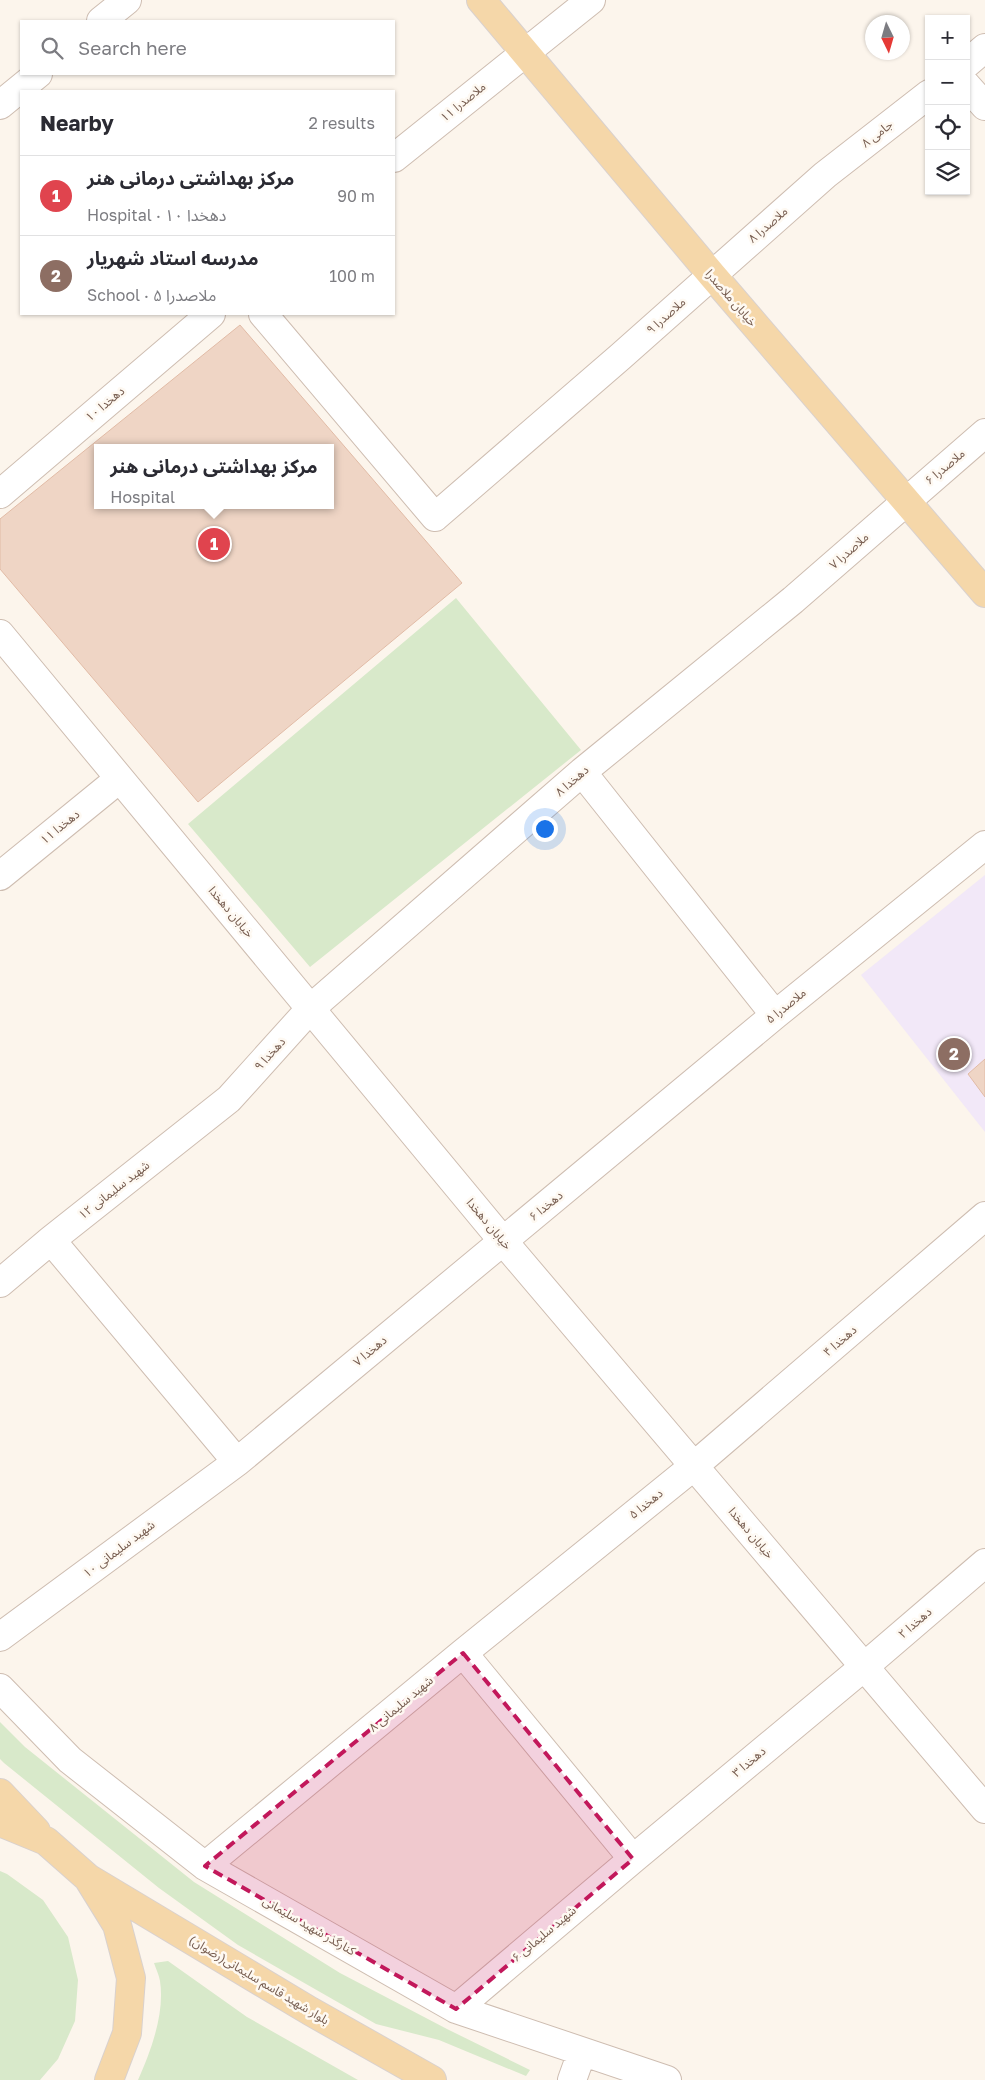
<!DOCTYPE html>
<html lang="en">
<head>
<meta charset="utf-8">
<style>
  :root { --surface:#fff; --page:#f2f2f3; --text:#2b2b33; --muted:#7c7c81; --line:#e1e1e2; --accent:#dc735a }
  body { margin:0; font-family:"Golos Text","Noto Sans Arabic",sans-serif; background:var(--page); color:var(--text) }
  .controls { position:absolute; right:15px; top:15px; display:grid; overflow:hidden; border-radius:0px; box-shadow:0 1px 4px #0004 }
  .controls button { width:45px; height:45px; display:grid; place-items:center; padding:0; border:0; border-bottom:1px solid var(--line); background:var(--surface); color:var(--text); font:25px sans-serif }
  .compass { position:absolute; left:865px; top:15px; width:45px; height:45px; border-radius:50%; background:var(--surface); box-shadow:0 1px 4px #0004; rotate:175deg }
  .you { position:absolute; left:544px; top:828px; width:18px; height:18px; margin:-12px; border:4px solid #fff; border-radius:50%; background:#1a73e8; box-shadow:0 0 0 8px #1a73e833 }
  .badge { display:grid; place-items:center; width:32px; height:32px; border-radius:50%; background:var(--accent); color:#fff; font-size:16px; font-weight:700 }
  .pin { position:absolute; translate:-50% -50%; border:2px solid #fff; box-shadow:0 1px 5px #0006 }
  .popup { position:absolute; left:94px; top:444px; width:240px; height:65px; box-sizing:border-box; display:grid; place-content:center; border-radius:0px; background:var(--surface); filter:drop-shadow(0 1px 4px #0005); font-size:16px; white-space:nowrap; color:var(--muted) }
  .popup b { font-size:19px; color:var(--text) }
  .popup::after { content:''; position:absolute; left:50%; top:100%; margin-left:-10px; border:10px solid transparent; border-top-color:var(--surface) }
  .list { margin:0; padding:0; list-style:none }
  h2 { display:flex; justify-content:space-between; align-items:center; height:65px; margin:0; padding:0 20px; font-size:21px }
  h2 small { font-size:16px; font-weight:400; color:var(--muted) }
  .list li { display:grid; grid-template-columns:32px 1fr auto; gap:15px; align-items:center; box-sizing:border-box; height:80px; padding:0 20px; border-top:1px solid var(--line) }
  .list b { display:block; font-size:19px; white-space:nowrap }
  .list p { margin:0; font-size:16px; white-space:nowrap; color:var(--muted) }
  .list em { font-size:16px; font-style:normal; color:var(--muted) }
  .icon { flex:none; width:28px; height:28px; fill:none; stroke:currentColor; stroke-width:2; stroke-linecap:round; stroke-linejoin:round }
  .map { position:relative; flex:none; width:985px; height:2080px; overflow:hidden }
  .search { position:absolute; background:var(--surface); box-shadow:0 1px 4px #0004; left:20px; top:20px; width:375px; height:55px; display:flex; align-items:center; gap:12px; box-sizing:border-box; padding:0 18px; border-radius:0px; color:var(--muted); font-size:19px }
  .panel { position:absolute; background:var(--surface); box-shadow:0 1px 4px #0004; left:20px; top:90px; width:375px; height:225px; border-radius:0px }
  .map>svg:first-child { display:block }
  .education { fill:#f2e8f8 }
  .green { fill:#d8e9ca }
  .building { fill:#efd5c5; stroke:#e1bba6; fill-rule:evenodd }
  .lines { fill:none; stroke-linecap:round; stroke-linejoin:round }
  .minor-casing { stroke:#cebdb1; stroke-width:30 }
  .major-casing { stroke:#d9d1ce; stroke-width:30 }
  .minor { stroke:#fff; stroke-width:28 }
  .major { stroke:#f5d7a9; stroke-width:28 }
  .marked { fill:#c2185b; fill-opacity:0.2; stroke:#c2185b; stroke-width:4; stroke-dasharray:10 6; stroke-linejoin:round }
  .labels { text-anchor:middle; stroke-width:5; stroke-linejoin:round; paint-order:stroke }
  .street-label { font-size:12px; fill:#765c4f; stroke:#fef9f2 }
</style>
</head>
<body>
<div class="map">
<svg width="985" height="2080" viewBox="0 0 985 2080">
  <rect width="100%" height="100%" fill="#fcf5ec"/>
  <path class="education" d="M985 875V1132L861 975Z"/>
  <path class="green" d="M456 598 581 750 310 967 188 824Z
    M0 1722 25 1747 194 1882 340 1973 447 2029 530 2070 526 2076 439 2040 376 2024 238 1945 159 1888 4 1763 0 1759Z
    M0 1871 7 1874 43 1900 68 1937 78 1980 75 2021 58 2059 40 2080H0Z
    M168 1961 247 2017 358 2080H138C151 2051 165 2013 160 1981 159 1975 156 1969 154 1963Z"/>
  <path class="building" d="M240 325 462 583 198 802 0 569V519ZM98 448H330V505H98Z
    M985 1059V1097L968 1074Z"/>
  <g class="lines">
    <defs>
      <path id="minor" d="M101 21 127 0
        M966 64 985 48
        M966 85 985 106
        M0 105 38 74
        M394 158 591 0
        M263 314 435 517 620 357 825 175 929 94
        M0 494 211 314
        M0 634 503 1241 985 1809
        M582 772 775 1015
        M0 876 119 779
        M51 1240 237 1462
        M0 1283 51 1240 229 1099 311 1008 582 772 793 600 985 433
        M0 1637 237 1462 775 1015 985 845
        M463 1653 633 1859
        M0 1688 70 1760 205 1866 456 2009 667 2080
        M205 1866 463 1653 694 1466 985 1216
        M456 2009 633 1859 865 1666 985 1563
        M572 2080 582 2052"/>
      <path id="major" d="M481 0 712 275 985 593
        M0 1793 36 1831
        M0 1822 46 1841 88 1878 117 1925 131 1978 127 2033 109 2080
        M88 1878 310 2011 432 2080"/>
    </defs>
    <use href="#minor" class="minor-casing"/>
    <use href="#major" class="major-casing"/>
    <use href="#minor" class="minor"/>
    <use href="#major" class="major"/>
  </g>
  <path class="marked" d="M463 1653 633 1859 456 2009 205 1866Z"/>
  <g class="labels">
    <g class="street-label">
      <text transform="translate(463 102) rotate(-39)" y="4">ملاصدرا ۱۱</text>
      <text transform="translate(877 134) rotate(-38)" y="4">جامی ۸</text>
      <text transform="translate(768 225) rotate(-41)" y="4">ملاصدرا ۸</text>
      <text transform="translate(731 298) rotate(49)" y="4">خیابان ملاصدرا</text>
      <text transform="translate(666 316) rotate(-42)" y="4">ملاصدرا ۹</text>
      <text transform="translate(105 404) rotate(-40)" y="4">دهخدا ۱۰</text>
      <text transform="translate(945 467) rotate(-40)" y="4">ملاصدرا ۶</text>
      <text transform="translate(849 551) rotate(-42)" y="4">ملاصدرا ۷</text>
      <text transform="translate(572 781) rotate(-41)" y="4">دهخدا ۸</text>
      <text transform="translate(60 827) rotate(-39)" y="4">دهخدا ۱۱</text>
      <text transform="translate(231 912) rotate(50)" y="4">خیابان دهخدا</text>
      <text transform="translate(786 1006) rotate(-39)" y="4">ملاصدرا ۵</text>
      <text transform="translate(270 1054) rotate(-48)" y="4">دهخدا ۹</text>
      <text transform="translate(114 1190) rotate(-38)" y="4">شهید سلیمانی ۱۲</text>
      <text transform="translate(546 1206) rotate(-39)" y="4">دهخدا ۶</text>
      <text transform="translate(489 1224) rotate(50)" y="4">خیابان دهخدا</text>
      <text transform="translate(840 1341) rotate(-41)" y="4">دهخدا ۴</text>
      <text transform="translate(370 1351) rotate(-40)" y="4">دهخدا ۷</text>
      <text transform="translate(646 1504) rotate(-39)" y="4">دهخدا ۵</text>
      <text transform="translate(751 1533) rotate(50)" y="4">خیابان دهخدا</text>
      <text transform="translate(119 1549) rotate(-37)" y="4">شهید سلیمانی ۱۰</text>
      <text transform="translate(915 1623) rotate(-41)" y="4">دهخدا ۲</text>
      <text transform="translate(401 1704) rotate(-40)" y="4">شهید سلیمانی ۸</text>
      <text transform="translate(749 1762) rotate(-40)" y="4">دهخدا ۳</text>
      <text transform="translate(309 1926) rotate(30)" y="4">کنارگذر شهید سلیمانی</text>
      <text transform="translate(544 1934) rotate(-40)" y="4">شهید سلیمانی ۶</text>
      <text transform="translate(259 1980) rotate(31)" y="4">بلوار شهید قاسم سلیمانی(رضوان)</text>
    </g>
  </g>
</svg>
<div class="controls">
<button>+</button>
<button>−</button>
<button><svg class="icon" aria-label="locate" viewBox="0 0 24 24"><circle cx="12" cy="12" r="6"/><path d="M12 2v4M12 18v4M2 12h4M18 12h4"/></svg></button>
<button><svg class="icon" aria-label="layers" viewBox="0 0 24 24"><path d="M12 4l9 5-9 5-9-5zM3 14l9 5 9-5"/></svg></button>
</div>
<svg class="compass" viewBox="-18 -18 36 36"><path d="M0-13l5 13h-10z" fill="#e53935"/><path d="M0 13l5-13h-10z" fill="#7c7c81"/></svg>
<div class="you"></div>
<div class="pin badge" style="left:214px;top:544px;background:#e0444e">1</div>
<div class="popup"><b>مرکز بهداشتی درمانی هنر</b>Hospital</div>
<div class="pin badge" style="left:954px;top:1054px;background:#8d6e63">2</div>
<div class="search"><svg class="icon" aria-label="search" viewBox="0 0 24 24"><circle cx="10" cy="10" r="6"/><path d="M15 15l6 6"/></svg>Search here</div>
<section class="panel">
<h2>Nearby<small>2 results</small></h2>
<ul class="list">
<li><span class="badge" style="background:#e0444e">1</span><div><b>مرکز بهداشتی درمانی هنر</b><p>Hospital · دهخدا ۱۰</p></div><em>90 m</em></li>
<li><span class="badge" style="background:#8d6e63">2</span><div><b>مدرسه استاد شهریار</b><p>School · ملاصدرا ۵</p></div><em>100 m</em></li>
</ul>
</section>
</div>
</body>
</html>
